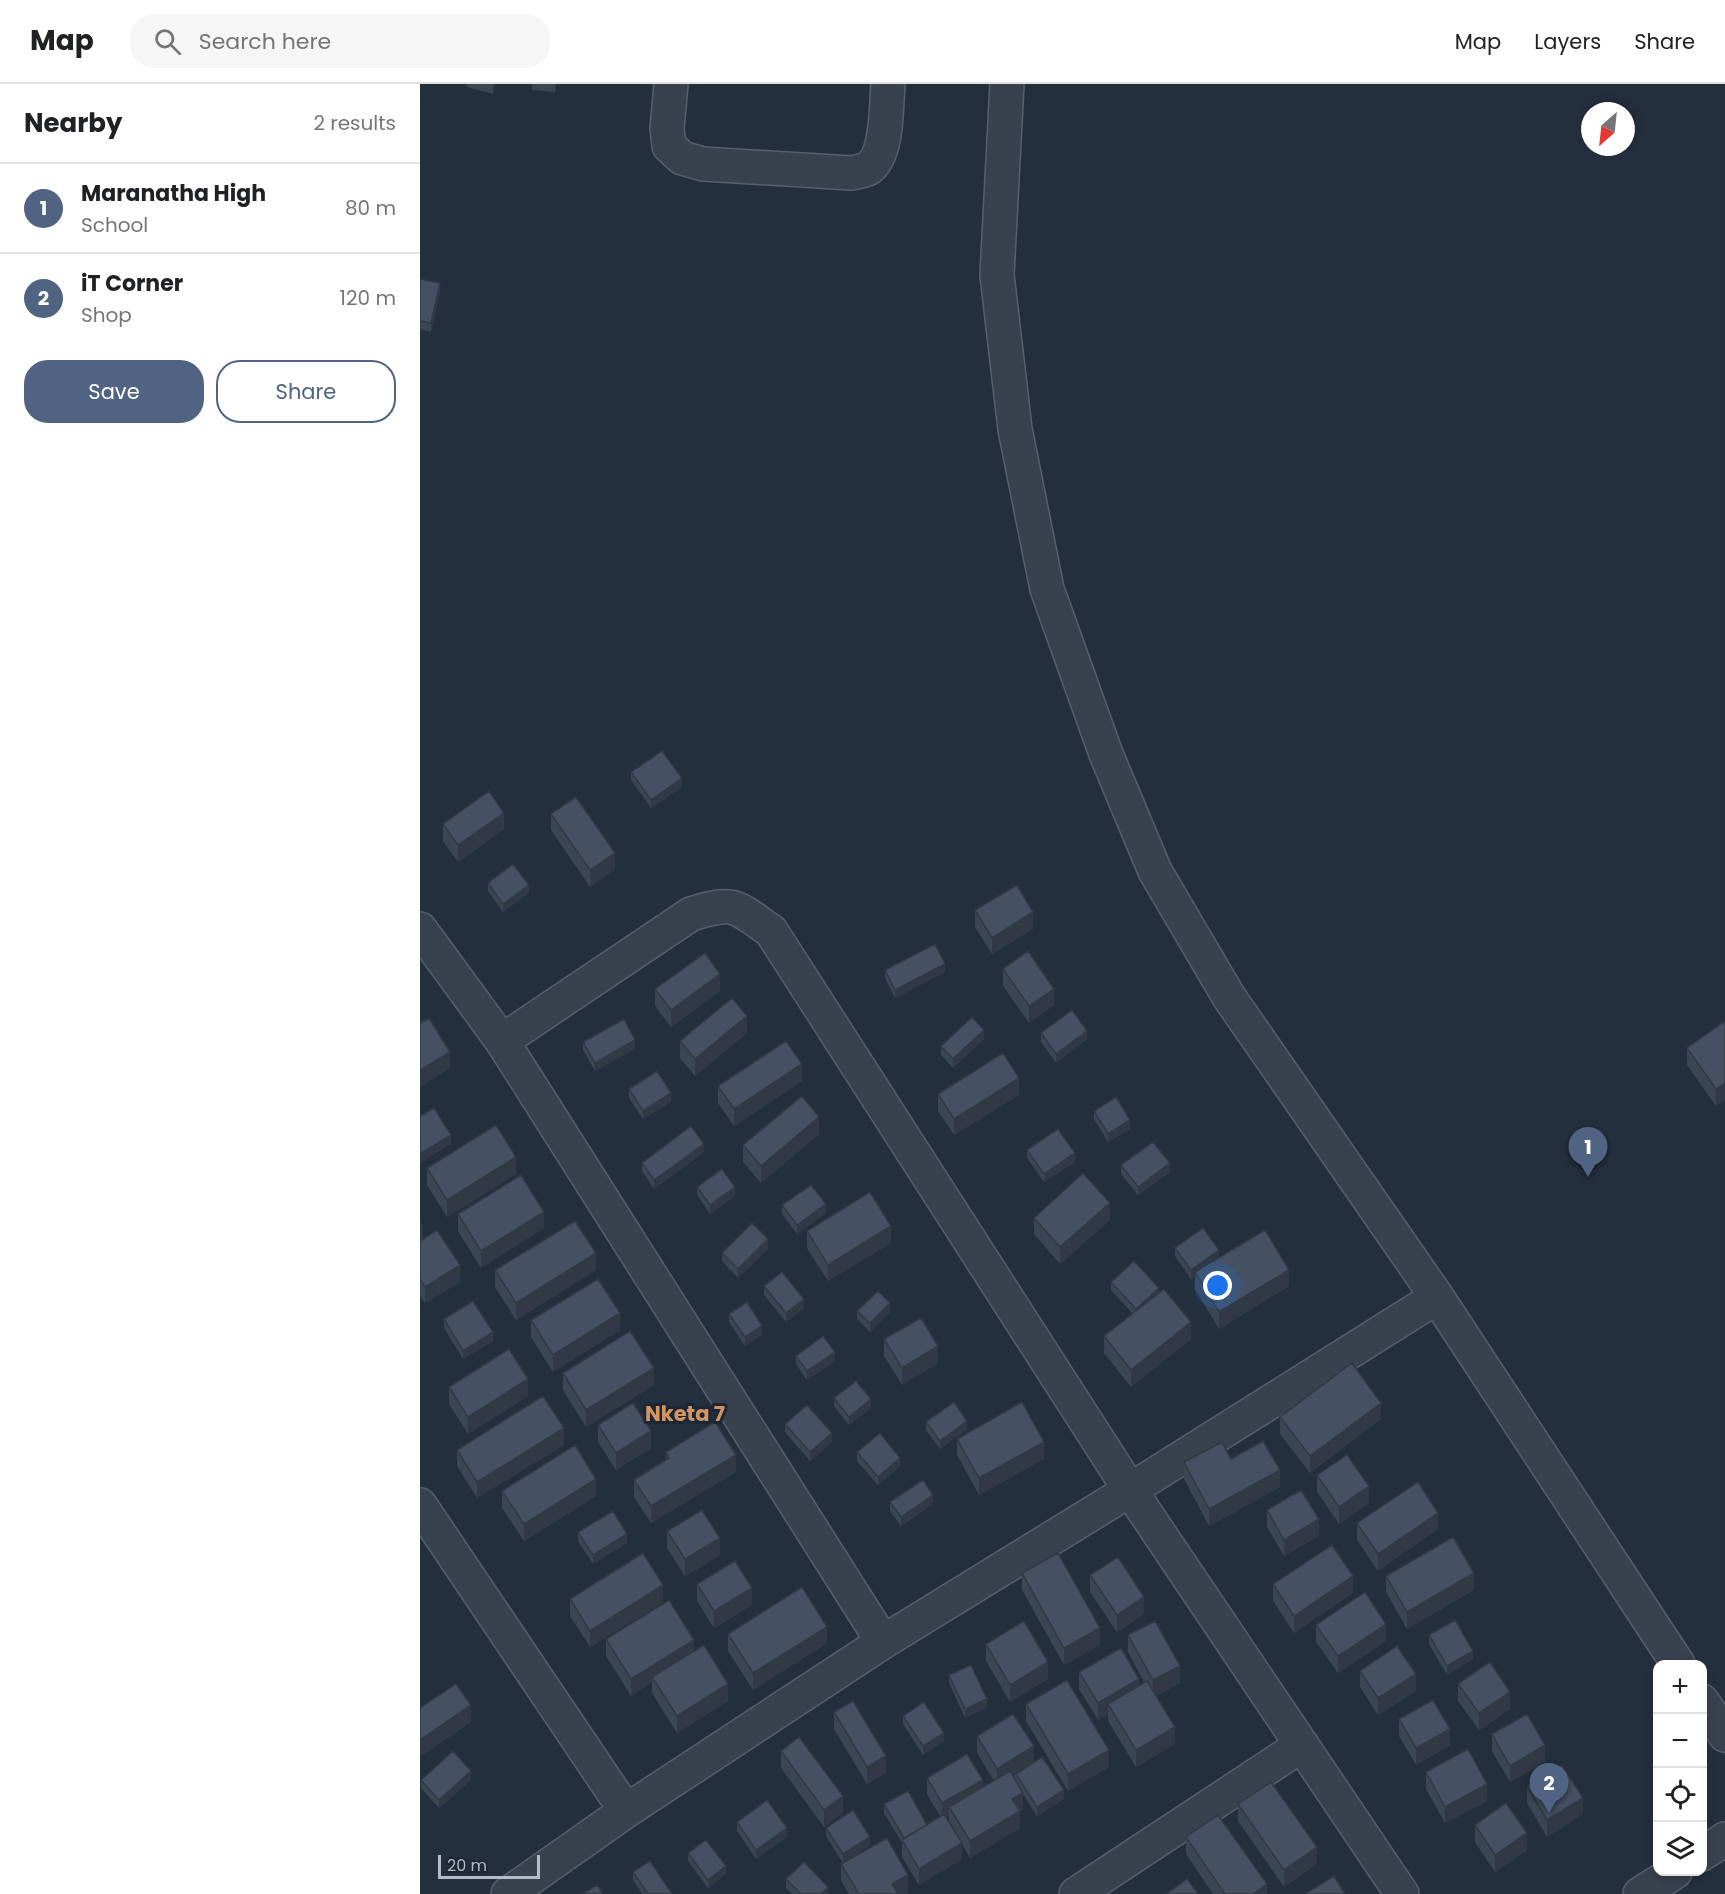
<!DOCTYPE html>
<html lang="en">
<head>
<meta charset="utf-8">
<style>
  :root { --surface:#fff; --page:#f6f6f6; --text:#202124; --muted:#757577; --line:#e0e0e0; --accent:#506383 }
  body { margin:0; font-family:Poppins,sans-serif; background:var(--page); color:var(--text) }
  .controls { position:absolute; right:18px; bottom:18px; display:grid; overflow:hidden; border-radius:12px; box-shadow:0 3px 9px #0003 }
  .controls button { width:54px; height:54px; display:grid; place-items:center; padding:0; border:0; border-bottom:2px solid var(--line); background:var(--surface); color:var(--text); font:30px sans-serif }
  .compass { position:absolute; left:1161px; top:18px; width:54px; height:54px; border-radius:50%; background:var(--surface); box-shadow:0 3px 9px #0003; rotate:207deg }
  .scale { position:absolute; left:18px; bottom:15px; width:102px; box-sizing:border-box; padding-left:6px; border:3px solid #b4bcc9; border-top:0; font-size:16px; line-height:21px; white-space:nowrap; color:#b4bcc9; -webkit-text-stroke:4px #1d2633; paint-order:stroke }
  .you { position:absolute; left:798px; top:1202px; width:21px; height:21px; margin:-15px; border:4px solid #fff; border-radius:50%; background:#1a73e8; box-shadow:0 0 0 9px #1a73e833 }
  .badge { display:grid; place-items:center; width:39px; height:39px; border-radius:50%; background:var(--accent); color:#fff; font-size:20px; font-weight:700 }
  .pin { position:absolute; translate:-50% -50px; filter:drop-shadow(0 2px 3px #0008) }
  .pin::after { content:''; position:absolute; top:32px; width:21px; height:18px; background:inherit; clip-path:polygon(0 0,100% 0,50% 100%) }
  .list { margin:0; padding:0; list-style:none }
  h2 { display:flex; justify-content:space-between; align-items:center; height:78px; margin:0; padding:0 24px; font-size:26px }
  h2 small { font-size:20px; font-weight:400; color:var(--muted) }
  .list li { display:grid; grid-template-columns:39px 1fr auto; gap:18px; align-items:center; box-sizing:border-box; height:90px; padding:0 24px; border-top:2px solid var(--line) }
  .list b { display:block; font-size:22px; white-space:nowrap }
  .list p { margin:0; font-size:20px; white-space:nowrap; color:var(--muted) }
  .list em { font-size:20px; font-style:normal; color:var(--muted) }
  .actions { display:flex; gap:12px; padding:18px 24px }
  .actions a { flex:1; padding:14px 0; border:2px solid var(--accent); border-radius:24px; text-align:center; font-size:21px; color:var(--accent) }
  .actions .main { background:var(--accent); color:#fff }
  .icon { flex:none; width:33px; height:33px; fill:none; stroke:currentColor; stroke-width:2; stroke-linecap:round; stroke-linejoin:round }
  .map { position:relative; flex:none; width:1305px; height:1810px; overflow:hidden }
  header { display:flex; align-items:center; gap:36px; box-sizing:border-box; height:84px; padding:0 30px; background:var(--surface); border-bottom:2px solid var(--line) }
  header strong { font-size:28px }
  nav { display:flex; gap:33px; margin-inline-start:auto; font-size:21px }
  .search { width:420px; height:54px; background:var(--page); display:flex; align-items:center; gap:15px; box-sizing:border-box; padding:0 21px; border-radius:24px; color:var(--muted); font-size:22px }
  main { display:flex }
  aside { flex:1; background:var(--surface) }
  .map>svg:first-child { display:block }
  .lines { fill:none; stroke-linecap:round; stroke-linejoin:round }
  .minor-casing { stroke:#565f6c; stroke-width:36 }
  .minor { stroke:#38414e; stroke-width:33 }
  .wall { fill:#3b4654; fill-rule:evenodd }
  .shaded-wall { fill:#303945 }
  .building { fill:#455162; stroke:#303945; stroke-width:1.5 }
  .labels { text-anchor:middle; stroke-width:6; stroke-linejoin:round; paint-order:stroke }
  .neighbourhood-label { font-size:21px; font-weight:bold; fill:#d59563; stroke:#1d2633 }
</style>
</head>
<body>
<header>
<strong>Map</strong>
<div class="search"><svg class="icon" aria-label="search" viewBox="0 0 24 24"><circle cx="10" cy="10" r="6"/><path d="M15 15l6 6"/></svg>Search here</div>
<nav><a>Map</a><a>Layers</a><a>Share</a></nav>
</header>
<main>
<aside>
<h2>Nearby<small>2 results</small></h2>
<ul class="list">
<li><span class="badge">1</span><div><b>Maranatha High</b><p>School</p></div><em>80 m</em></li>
<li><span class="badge">2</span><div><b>iT Corner</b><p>Shop</p></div><em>120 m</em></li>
</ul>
<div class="actions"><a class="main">Save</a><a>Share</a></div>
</aside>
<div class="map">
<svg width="1305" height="1810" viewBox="0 0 1305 1810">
  <rect width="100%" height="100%" fill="#242f3e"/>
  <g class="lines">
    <defs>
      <path id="minor" d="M251 0 247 45 249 62 262 74 283 80 431 89C436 88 445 87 449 84 468 70 466 22 468 0
        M587 0 577 191 595 345 627 505 686 670 735 787 809 913 1017 1213 1258 1580
        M0 845 82 957 463 1558
        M82 957 271 830C315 816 315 822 351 847L710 1406 982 1810
        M0 1421 206 1727
        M1282 1617 1305 1651
        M1282 1770 1305 1755
        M88 1810 206 1727 463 1558 710 1406 1017 1213
        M656 1810 882 1661
        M1220 1810 1255 1788"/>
    </defs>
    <use href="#minor" class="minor-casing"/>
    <use href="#minor" class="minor"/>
  </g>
  <path class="wall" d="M47 0H75L73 10 47 3Z
    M112 0H136L135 8 112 6Z
    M0 195 20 208 11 248 0 245Z
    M211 688 262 703 231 724 211 696Z
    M131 730 195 786 170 803 131 746Z
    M23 740 84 745 38 778 23 757Z
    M68 799 109 809 83 828 68 807Z
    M555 826 613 845 572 870 555 843Z
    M583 885 634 921 609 939 583 902Z
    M465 886 525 888 475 914 465 894Z
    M235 905 300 907 251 943 235 922Z
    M1305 937V1016L1296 1022 1267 981V964Z
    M327 949 275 992 260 974V957Z
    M621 949 667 955 636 979 621 958Z
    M564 955 533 984 521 971V962Z
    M163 958 215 965 175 987 163 966Z
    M382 997 314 1042 298 1019V1002Z
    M209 1005 251 1018 223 1035 209 1014Z
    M518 1010 599 1011 534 1051 518 1027Z
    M674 1027 710 1045 688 1058 674 1035Z
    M399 1050 341 1099 323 1078V1061Z
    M607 1066 655 1078 624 1098 607 1074Z
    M284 1068 234 1105 222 1087V1079Z
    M701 1081 750 1088 718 1111 701 1090Z
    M7 1084 96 1090 27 1133 7 1101Z
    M277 1103 315 1112 290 1130 277 1111Z
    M362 1121 406 1129 377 1150 362 1130Z
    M38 1130 124 1144 61 1184 38 1147Z
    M614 1134 690 1136 640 1180 614 1150Z
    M0 1136 3 1155 40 1198 5 1219 0 1212Z
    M387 1147 471 1159 408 1197 387 1164Z
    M348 1164 318 1194 302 1177V1169Z
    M755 1164 799 1173 869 1202 799 1245 775 1205V1192L771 1195 755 1172Z
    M75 1186H176L96 1236 75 1203Z
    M691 1198 739 1209 771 1255 711 1303 684 1269V1252L713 1230 691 1206Z
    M344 1202 384 1224 366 1238 344 1211Z
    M437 1227 470 1228 450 1248 437 1235Z
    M309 1230 342 1251 325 1262 309 1238Z
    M24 1235 73 1257 43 1275 24 1244Z
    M111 1236 200 1246 133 1288 111 1253Z
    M464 1255 518 1279 482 1301 464 1272Z
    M376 1272 415 1277 387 1296 376 1280Z
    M143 1289 234 1301 166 1343 143 1306Z
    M29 1303 108 1312 48 1350 29 1320Z
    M414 1314 451 1324 429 1341 414 1322Z
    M860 1333 961 1335 890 1389 860 1350Z
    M506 1338 547 1345 520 1365 506 1346Z
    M365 1340 412 1358 390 1377 365 1348Z
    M178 1341 231 1364 196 1386 178 1358Z
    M537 1355 624 1375 559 1411 537 1371Z
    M144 1361 57 1414 37 1382V1366Z
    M246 1368 316 1388 231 1439 214 1413V1396L246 1376Z
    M437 1368 480 1382 458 1401 437 1377Z
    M811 1375 860 1403 789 1442 764 1395V1378Z
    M897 1391 949 1419 919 1440 897 1408Z
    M82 1407 176 1412 104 1457 82 1424Z
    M470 1418 513 1420 481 1442 470 1427Z
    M847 1426 899 1452 864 1472 847 1443Z
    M937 1439 1018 1445 958 1487 937 1456Z
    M247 1447 300 1471 265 1492 247 1464Z
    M158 1448 207 1459 173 1480 158 1457Z
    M602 1489 680 1561 644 1581 602 1506Z
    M670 1491 724 1530 697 1548 670 1508Z
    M966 1492 1054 1506 987 1545 966 1508Z
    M277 1500 332 1521 294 1544 277 1517Z
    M853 1500 933 1509 874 1549 853 1517Z
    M150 1515 243 1518 170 1563 150 1532Z
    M896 1541 966 1557 918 1589 896 1558Z
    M308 1550 407 1559 333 1606 308 1567Z
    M708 1551 760 1599 736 1612 755 1660 716 1683 688 1637V1630L678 1636 659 1605V1588L719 1601 724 1598 708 1568Z
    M1009 1551 1053 1575 1027 1591 1009 1560Z
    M186 1555 274 1567 308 1617 257 1649 232 1609V1598L211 1612 186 1572Z
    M566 1560 628 1595 590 1618 566 1577Z
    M940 1587 996 1607 958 1631 940 1603Z
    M529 1591 567 1623 545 1634 529 1599Z
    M1038 1600 1090 1625 1059 1646 1038 1617Z
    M606 1620 689 1683 648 1707 606 1637Z
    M414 1628 466 1689 447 1700 414 1645Z
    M483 1632 524 1657 503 1671 483 1640Z
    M979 1635 1030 1661 996 1681 979 1652Z
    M1072 1650 1125 1678 1090 1698 1072 1667Z
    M557 1652 614 1678 644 1715 617 1732 603 1710V1725L600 1727V1744L550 1774 542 1760V1775L499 1801 482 1773V1759L464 1729V1720L507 1741 520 1732 507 1710V1694L563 1703 574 1697 557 1669ZM529 1732V1739L526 1734Z
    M361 1667 423 1729 404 1743 361 1684Z
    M1006 1688 1067 1717 1025 1739 1006 1705Z
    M1 1696H51L19 1724 1 1704Z
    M1107 1702 1163 1730 1127 1753 1107 1719Z
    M818 1720 897 1780 864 1803 818 1737Z
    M317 1738 367 1753 336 1775 317 1747Z
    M1055 1741 1107 1766 1075 1788 1055 1758Z
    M406 1744 450 1761 423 1779 406 1752Z
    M766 1753 847 1810H793L766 1770Z
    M268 1769 306 1790 288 1804 268 1777Z
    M421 1780 488 1808 485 1810H429L421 1797Z
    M213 1788 252 1810H222L213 1796Z
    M366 1795 408 1810H372L366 1804Z"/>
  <path class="shaded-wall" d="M73 0H75L73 10Z
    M20 199V208L11 248V239Z
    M262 694V703L231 724V716Z
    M84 729V745L38 778V761Z
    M195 769V786L170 803V786Z
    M109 801V809L83 828V820Z
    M613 828V845L572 870V854Z
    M525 880V888L475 914V906Z
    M300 890V907L251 943V926Z
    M634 905V921L609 939V922Z
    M327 932V949L275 992V975Z
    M564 946V955L533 984V975Z
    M667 947V955L636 979V970Z
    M215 956V965L175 987V979Z
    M30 968V984L0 1003V986Z
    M382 980V997L314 1042V1025Z
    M599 994V1011L534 1051V1035Z
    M1305 999V1016L1296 1022V1005Z
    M251 1009V1018L223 1035V1027Z
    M399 1033V1050L341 1099V1082Z
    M710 1036V1045L688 1058V1050Z
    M31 1051V1060L0 1079V1070Z
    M284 1060V1068L234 1105V1096Z
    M655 1069V1078L624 1098V1090Z
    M96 1073V1090L27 1133V1116Z
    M750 1079V1088L718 1111V1103Z
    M315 1103V1112L290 1130V1121Z
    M690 1119V1136L640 1180V1163Z
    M406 1120V1129L377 1150V1141Z
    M124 1128V1144L61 1184V1167Z
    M3 1140V1157L0 1159V1142Z
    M471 1142V1159L408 1197V1181Z
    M348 1155V1164L318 1194V1185Z
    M799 1166V1175L775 1188V1192L771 1195V1186Z
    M176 1169V1186L96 1236V1219Z
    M40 1181V1198L5 1219V1203Z
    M869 1186V1202L799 1245V1228Z
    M739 1204V1213L716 1233V1225Z
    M384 1215V1224L366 1238V1229Z
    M470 1219V1228L450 1248V1239Z
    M200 1229V1246L133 1288V1271Z
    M771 1238V1255L711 1303V1286Z
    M342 1242V1251L325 1262V1253Z
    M73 1248V1257L43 1275V1267Z
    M518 1262V1279L482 1301V1284Z
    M415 1268V1277L387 1296V1287Z
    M234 1284V1301L166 1343V1326Z
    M108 1295V1312L48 1350V1333Z
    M451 1315V1324L429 1341V1333Z
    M961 1319V1335L890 1389V1372Z
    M547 1337V1345L520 1365V1357Z
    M144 1344V1361L57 1414V1398Z
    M231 1347V1364L196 1386V1369Z
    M412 1349V1358L390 1377V1368Z
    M624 1358V1375L559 1411V1394Z
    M316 1371V1388L231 1439V1422Z
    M480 1374V1382L458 1401V1393Z
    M860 1386V1403L789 1442V1425Z
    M176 1395V1412L104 1457V1440Z
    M949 1402V1419L919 1440V1423Z
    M513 1411V1420L481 1442V1433Z
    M1018 1429V1445L958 1487V1470Z
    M899 1435V1452L864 1472V1456Z
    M207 1450V1459L173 1480V1471Z
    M300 1454V1471L265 1492V1475Z
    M1054 1489V1506L987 1545V1528Z
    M933 1492V1509L874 1549V1532Z
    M243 1501V1518L170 1563V1547Z
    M332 1504V1521L294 1544V1527Z
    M724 1513V1530L697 1548V1531Z
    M966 1540V1557L918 1589V1572Z
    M407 1543V1559L333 1606V1589Z
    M680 1544V1561L644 1581V1564Z
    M274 1556V1573L232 1593V1598L211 1612V1595Z
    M1053 1567V1575L1027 1591V1582Z
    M628 1578V1595L590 1618V1601Z
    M760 1582V1599L733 1613V1596Z
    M996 1590V1607L958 1631V1614Z
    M719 1595V1611L688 1620V1630L678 1636V1619Z
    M308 1600V1617L257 1649V1632Z
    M1090 1608V1625L1059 1646V1629Z
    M567 1615V1623L545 1634V1625Z
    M51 1621V1638L0 1673V1656Z
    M755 1643V1660L716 1683V1666Z
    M1030 1645V1661L996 1681V1664Z
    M524 1649V1657L503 1671V1662Z
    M1125 1661V1678L1090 1698V1682Z
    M614 1662V1679L577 1702V1685Z
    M689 1666V1683L648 1707V1690Z
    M466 1672V1689L447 1700V1683Z
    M51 1687V1696L19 1724V1716Z
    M563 1696V1713L529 1723V1732L522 1736V1719Z
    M1067 1700V1717L1025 1739V1723Z
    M644 1706V1715L617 1732V1723Z
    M603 1709V1725L592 1732V1715Z
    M423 1712V1729L404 1743V1726Z
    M1163 1714V1730L1127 1753V1736Z
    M600 1727V1744L550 1774V1757Z
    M367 1744V1753L336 1775V1766Z
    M1107 1749V1766L1075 1788V1771Z
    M450 1753V1761L423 1779V1770Z
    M542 1759V1775L499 1801V1785Z
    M897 1763V1780L864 1803V1786Z
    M306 1782V1790L288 1804V1796Z
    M488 1791V1808L485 1810H472V1800Z
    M847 1800V1810H833Z
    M408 1803V1810H401Z"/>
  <path class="building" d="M0 195 20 199 11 239 0 237Z
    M242 667 262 694 231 716 211 688Z
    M69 707 84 729 38 761 23 740Z
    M156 713 195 769 170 786 131 730Z
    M93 780 109 801 83 820 68 799Z
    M597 801 613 828 572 854 555 826Z
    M515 860 525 880 475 906 465 886Z
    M608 867 634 905 609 922 583 885Z
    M285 869 300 890 251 926 235 905Z
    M312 914 327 932 275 975 260 957Z
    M652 926 667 947 636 970 621 949Z
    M552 933 564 946 533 975 521 962Z
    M9 934 30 968 0 986V939Z
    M204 935 215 956 175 979 163 958Z
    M1305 937V999L1296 1005 1267 964Z
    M366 957 382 980 314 1025 298 1002Z
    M583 969 599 994 534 1035 518 1010Z
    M237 987 251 1009 223 1027 209 1005Z
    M382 1012 399 1033 341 1082 323 1061Z
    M696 1013 710 1036 688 1050 674 1027Z
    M14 1024 31 1051 0 1070V1032Z
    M76 1041 96 1073 27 1116 7 1084Z
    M271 1042 284 1060 234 1096 222 1079Z
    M638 1045 655 1069 624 1090 607 1066Z
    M733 1058 750 1079 718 1103 701 1081Z
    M302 1085 315 1103 290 1121 277 1103Z
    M663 1089 690 1119 640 1163 614 1134Z
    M101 1091 124 1128 61 1167 38 1130Z
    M391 1101 406 1120 377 1141 362 1121Z
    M450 1108 471 1142 408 1181 387 1147Z
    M155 1137 176 1169 96 1219 75 1186Z
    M332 1139 348 1155 318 1185 302 1169Z
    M783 1144 799 1166 771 1186 755 1164Z
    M17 1146 40 1181 5 1203 0 1195V1157Z
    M845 1146 869 1186 799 1228 775 1188Z
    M714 1177 739 1204 716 1225 691 1198Z
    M362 1188 384 1215 366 1229 344 1202Z
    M178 1195 200 1229 133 1271 111 1236Z
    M744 1205 771 1238 711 1286 684 1252Z
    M458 1207 470 1219 450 1239 437 1227Z
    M53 1217 73 1248 43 1267 24 1235Z
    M327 1218 342 1242 325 1253 309 1230Z
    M501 1234 518 1262 482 1284 464 1255Z
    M210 1247 234 1284 166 1326 143 1289Z
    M403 1252 415 1268 387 1287 376 1272Z
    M89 1265 108 1295 48 1333 29 1303Z
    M932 1279 961 1319 890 1372 860 1333Z
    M436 1297 451 1315 429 1333 414 1314Z
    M123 1312 144 1344 57 1398 37 1366Z
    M534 1318 547 1337 520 1357 506 1338Z
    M602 1318 624 1358 559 1394 537 1355Z
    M213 1319 231 1347 196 1369 178 1341Z
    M387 1321 412 1349 390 1368 365 1340Z
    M295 1338 316 1371 231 1422 214 1396 249 1374 246 1368Z
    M460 1349 480 1374 458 1393 437 1368Z
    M843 1357 860 1386 789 1425 764 1378 802 1358 811 1375Z
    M155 1361 176 1395 104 1440 82 1407Z
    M927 1371 949 1402 919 1423 897 1391Z
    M503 1396 513 1411 481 1433 470 1418Z
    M998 1398 1018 1429 958 1470 937 1439Z
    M881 1406 899 1435 864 1456 847 1426Z
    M282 1426 300 1454 265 1475 247 1447Z
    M193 1427 207 1450 173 1471 158 1448Z
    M1033 1453 1054 1489 987 1528 966 1492Z
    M912 1461 933 1492 874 1532 853 1500Z
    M223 1469 243 1501 170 1547 150 1515Z
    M638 1469 680 1544 644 1564 602 1489Z
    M698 1473 724 1513 697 1531 670 1491Z
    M315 1477 332 1504 294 1527 277 1500Z
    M382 1503 407 1543 333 1589 308 1550Z
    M945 1508 966 1540 918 1572 896 1541Z
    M249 1516 274 1556 211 1595 186 1555Z
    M1035 1536 1053 1567 1027 1582 1009 1551Z
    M604 1537 628 1578 590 1601 566 1560Z
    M735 1537 760 1582 733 1596 708 1551Z
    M284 1561 308 1600 257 1632 232 1593Z
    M977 1562 996 1590 958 1614 940 1587Z
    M701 1564 719 1595 678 1619 659 1588Z
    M1070 1578 1090 1608 1059 1629 1038 1600Z
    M551 1581 567 1615 545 1625 529 1591Z
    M647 1596 689 1666 648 1690 606 1620Z
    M727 1597 755 1643 716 1666 688 1620Z
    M36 1600 51 1621 0 1656V1624Z
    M1013 1616 1030 1645 996 1664 979 1635Z
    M433 1617 466 1672 447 1683 414 1628Z
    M504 1618 524 1649 503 1662 483 1632Z
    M593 1630 614 1662 577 1685 557 1652Z
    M1107 1630 1125 1661 1090 1682 1072 1650Z
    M379 1653 423 1712 404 1726 361 1667Z
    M1048 1665 1067 1700 1025 1723 1006 1688Z
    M33 1667 51 1687 19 1716 1 1696Z
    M547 1670 563 1696 522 1719 507 1694Z
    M622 1673 644 1706 617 1723 596 1690Z
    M1142 1681 1163 1714 1127 1736 1107 1702Z
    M590 1687 603 1709 592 1715 600 1727 550 1757 529 1723Z
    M851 1698 897 1763 864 1786 818 1720Z
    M488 1707 507 1741 484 1754 464 1720Z
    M347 1716 367 1744 336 1766 317 1738Z
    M1086 1719 1107 1749 1075 1771 1055 1741Z
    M433 1726 450 1753 423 1770 406 1744Z
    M524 1730 542 1759 499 1785 482 1756Z
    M798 1731 847 1800 833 1810H805L766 1753Z
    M467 1754 488 1791 472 1800 478 1810H439L421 1780Z
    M286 1756 306 1782 288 1796 268 1769Z
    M230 1777 252 1810H228L213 1788Z
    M384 1778 408 1803 401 1810H381L366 1795Z
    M914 1792 925 1810H885Z
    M767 1795 778 1810H746Z
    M177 1801 183 1810H162Z"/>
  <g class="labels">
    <g class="neighbourhood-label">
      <text x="265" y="1337">Nketa 7</text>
    </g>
  </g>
</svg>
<div class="controls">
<button>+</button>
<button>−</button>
<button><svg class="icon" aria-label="locate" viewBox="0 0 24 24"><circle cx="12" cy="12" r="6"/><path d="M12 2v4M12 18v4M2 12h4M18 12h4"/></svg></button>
<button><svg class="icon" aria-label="layers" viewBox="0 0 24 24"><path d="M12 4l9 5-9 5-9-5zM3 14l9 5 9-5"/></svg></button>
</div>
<svg class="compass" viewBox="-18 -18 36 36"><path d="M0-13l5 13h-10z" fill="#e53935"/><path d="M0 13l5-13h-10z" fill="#757577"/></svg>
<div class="scale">20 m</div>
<div class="you"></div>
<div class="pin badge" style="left:1168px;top:1093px">1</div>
<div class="pin badge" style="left:1129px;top:1729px">2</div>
</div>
</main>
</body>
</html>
